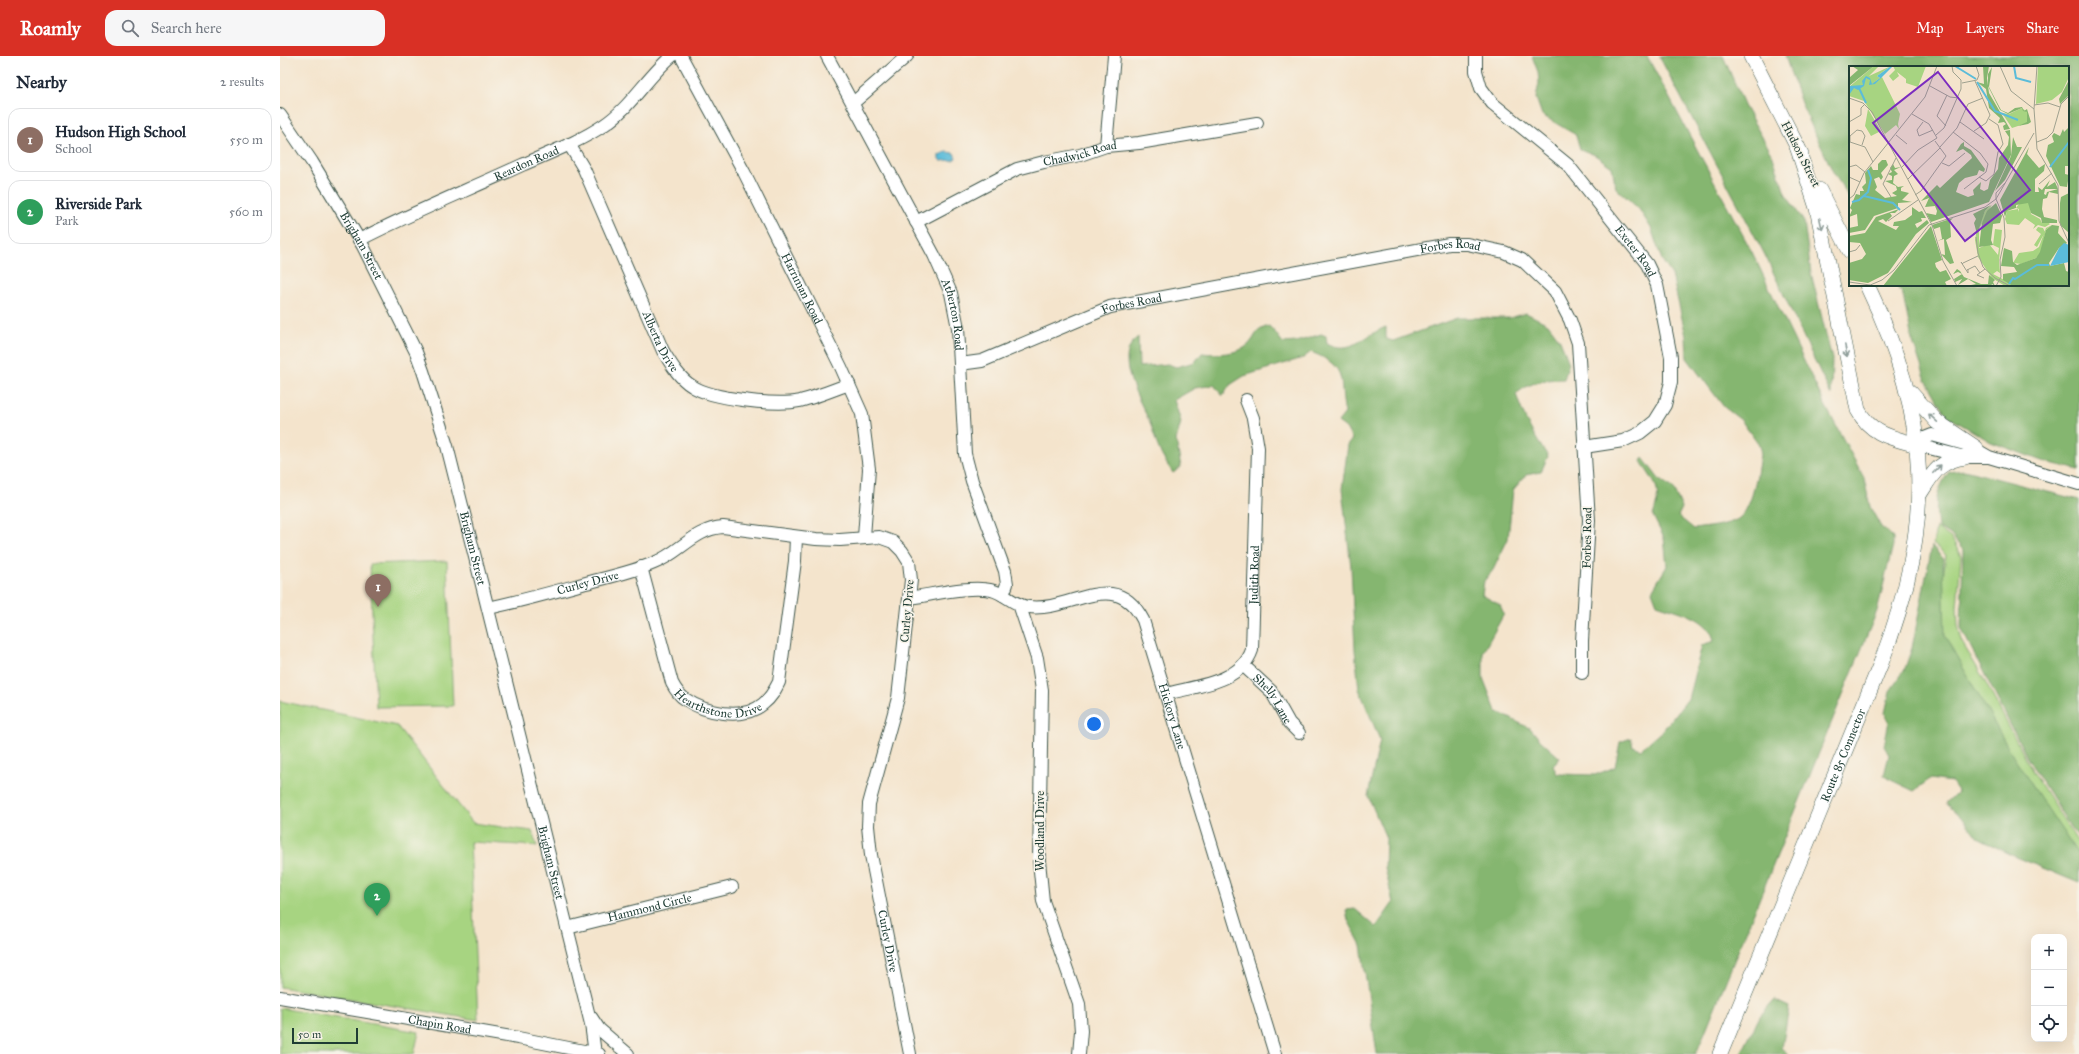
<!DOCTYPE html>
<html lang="en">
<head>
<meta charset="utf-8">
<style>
  :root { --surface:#fff; --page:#f6f6f7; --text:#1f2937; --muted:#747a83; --line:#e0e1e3; --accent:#d93025 }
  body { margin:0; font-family:"IM FELL Great Primer",serif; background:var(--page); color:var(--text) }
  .controls { position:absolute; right:12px; bottom:12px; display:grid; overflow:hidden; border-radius:8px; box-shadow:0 4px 16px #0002 }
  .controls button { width:36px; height:36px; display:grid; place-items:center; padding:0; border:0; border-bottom:1px solid var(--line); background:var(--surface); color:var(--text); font:20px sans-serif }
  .scale { position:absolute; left:12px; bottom:10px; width:66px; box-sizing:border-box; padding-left:4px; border:2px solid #1f3d34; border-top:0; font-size:11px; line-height:14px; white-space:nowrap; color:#1f3d34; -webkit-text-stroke:3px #f7f3e8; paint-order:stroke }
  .you { position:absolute; left:814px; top:668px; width:14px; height:14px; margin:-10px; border:3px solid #fff; border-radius:50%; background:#1a73e8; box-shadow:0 0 0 6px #1a73e833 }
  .badge { display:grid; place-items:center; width:26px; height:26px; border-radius:50%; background:var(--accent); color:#fff; font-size:13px; font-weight:700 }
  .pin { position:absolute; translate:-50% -33px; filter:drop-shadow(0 1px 2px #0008) }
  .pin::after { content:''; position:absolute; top:21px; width:14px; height:12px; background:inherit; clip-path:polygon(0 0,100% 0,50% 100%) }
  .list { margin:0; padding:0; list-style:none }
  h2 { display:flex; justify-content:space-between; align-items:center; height:52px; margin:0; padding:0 16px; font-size:17px }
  h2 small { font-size:13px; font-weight:400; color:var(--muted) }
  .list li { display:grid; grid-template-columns:26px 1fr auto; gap:12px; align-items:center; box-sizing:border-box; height:64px; margin:0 8px 8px; padding:0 8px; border:1px solid var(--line); border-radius:12px }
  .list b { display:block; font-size:15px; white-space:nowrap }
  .list p { margin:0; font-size:13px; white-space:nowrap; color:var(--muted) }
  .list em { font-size:13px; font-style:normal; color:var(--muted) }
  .icon { flex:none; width:22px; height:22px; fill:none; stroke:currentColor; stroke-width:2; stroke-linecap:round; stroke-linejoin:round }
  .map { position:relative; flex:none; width:1799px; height:998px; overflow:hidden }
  header { display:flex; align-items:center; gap:24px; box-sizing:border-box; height:56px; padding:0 20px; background:var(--accent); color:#fff }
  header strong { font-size:19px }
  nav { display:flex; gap:22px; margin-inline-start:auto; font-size:14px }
  .search { width:280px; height:36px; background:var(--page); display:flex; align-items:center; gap:10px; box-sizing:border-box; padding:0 14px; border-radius:12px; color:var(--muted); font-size:15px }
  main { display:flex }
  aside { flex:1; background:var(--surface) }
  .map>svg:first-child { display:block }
  .green { fill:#a7d481; stroke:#63885a }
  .forest { fill:#85b66f; stroke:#527a52 }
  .water { fill:#5bbcd9; stroke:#3d7c86 }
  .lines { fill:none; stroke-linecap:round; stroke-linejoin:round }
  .minor-casing { stroke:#3f564b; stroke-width:14 }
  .major-casing { stroke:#3f564b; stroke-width:16 }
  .minor { stroke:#fff; stroke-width:12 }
  .major { stroke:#fff; stroke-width:15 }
  .oneway { stroke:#8f9e9a }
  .labels { text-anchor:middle; stroke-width:3; stroke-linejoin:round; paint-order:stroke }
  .street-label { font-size:12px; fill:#1f3d34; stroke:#f7f3e8 }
  .inset-river { fill:none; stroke:#5bbcd9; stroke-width:2 }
  .inset-road { fill:none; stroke:#9fa18f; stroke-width:1 }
  .view { fill:#7b2cbf; fill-opacity:0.15; stroke:#7b2cbf; stroke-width:2 }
  .inset-edge { fill:none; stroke:#1f3d34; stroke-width:2 }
</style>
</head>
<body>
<header>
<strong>Roamly</strong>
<div class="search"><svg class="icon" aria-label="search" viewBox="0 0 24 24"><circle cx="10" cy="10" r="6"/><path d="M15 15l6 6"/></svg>Search here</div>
<nav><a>Map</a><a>Layers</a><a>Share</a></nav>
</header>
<main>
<aside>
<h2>Nearby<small>2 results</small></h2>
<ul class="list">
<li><span class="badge" style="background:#8d6e63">1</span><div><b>Hudson High School</b><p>School</p></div><em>550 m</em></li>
<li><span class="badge" style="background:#2e9e5b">2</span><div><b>Riverside Park</b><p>Park</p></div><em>560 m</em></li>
</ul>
</aside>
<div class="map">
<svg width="1799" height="998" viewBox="0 0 1799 998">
  <rect width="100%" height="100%" fill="#f7f3e8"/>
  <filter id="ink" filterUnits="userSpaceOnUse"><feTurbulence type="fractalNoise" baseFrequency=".025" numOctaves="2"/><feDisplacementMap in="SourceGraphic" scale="8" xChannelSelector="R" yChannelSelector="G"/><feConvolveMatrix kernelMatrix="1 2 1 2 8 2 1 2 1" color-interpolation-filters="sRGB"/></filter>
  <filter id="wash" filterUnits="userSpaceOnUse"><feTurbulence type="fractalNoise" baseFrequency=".012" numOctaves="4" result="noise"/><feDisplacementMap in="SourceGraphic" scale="16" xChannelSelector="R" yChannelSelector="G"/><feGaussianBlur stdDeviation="0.9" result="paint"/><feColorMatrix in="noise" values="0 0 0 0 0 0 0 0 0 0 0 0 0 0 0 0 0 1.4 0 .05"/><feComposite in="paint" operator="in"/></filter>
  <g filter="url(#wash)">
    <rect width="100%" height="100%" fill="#f4e4cc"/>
    <path class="green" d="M1656 471 1672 483 1681 500 1677 551 1678 570 1683 588 1702 620 1753 716 1799 788V817L1662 588V528L1666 499 1653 488Z
      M167 505 173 650 96 651 90 508Z
      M0 645 117 670 193 767 252 775 257 790 190 786 198 964 0 931Z
      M0 952 139 976 134 998H0Z"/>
    <path class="forest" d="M1252 0H1367L1472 196 1545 349 1584 422 1590 451 1601 471 1613 481V489L1597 555 1416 998H1097L1081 889 1068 864 1066 854 1075 853 1096 871 1113 847 1105 811 1106 782 1088 740 1100 684 1079 633 1075 594 1071 511 1062 433 1068 389 1072 383 1066 372 1058 366 1065 357C1058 324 1070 311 1031 296L1023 302 964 320 950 329 943 340 934 329 915 332 894 344 901 366 896 384 901 411 893 417C888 409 882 402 879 393 875 385 874 376 870 367 861 345 831 301 858 281L859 311 888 308 896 311 915 306 922 297C935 299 959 298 968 289 978 279 973 275 989 270L994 275 1003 287 1017 286 1041 278 1046 280 1047 287C1071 300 1084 279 1106 271V283L1113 285 1177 262H1230L1246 257 1268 268 1280 284 1289 307 1284 323C1265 323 1250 326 1236 338 1243 361 1254 381 1268 400L1261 416 1246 419 1233 434 1228 483 1213 514 1204 525 1202 539 1220 549 1224 558 1203 596V622L1216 655 1251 673 1260 684 1280 702 1273 710 1277 718 1315 719 1335 711 1340 686 1351 682 1353 690 1361 693 1383 674 1408 643 1422 589 1434 585C1430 561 1396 555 1377 548L1372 535 1387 510 1384 482 1373 460C1383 429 1375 430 1361 405L1363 402 1379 423 1393 432 1402 452 1398 460 1414 473C1427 471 1442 470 1454 465 1474 458 1478 410 1481 392L1461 364 1444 351 1407 302 1406 280 1392 219 1382 204 1371 172 1359 153 1336 132 1332 111 1315 99 1300 93 1296 79 1262 59 1256 42 1259 27 1258 16Z
      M1379 0H1443L1466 53 1492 98 1505 137 1524 166 1531 217 1552 303 1551 339 1485 199Z
      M1505 0H1799V414L1762 405 1711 386 1667 360 1646 324 1632 283 1623 239 1617 229H1788V11H1570V143L1553 116 1521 47Z
      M1684 414 1799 444V781L1791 772 1748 703 1681 572 1683 494 1671 479 1658 471C1655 447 1655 436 1669 416Z
      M1652 490 1663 503 1665 580 1734 702 1799 800V827L1734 800 1698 782 1686 766 1666 747 1678 735 1672 726 1650 723 1634 735 1611 724 1604 719 1609 699 1604 690 1609 665 1605 657 1610 635 1624 615 1632 592Z
      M1494 944 1509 951 1502 992 1509 998H1461L1480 960Z"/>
    <path class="water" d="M666 96 674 97 676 102 673 104 661 105 659 103V99Z"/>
  </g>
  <g filter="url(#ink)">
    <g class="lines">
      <defs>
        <g id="minor">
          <path id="s1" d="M401 0 464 116 561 311 582 358 589 413 584 481"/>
          <path id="s2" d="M547 0 654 199 671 237 678 272 685 398 692 425 725 515 727 528 723 539"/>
          <path id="s3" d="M1196 0V15L1201 32 1212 47 1288 109 1367 208 1377 229 1391 301V326L1385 349 1375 365 1360 377 1343 385 1304 391"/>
          <path d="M573 47 627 0"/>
          <path id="s4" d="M0 59 32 106 83 190 136 296 143 315 167 390 201 525 311 968 315 998"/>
          <path id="s5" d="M289 88 304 113 383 295C391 308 399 322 412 330 431 343 497 350 520 345 536 341 553 334 569 328"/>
          <path d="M826 90 834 0"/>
          <path id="s6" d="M636 166 737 113 764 106 800 99 826 90 859 87 977 67"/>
          <path id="s7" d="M79 184C133 156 188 134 242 109 269 97 299 86 324 69 351 51 367 21 392 0"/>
          <path id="s8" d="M680 308 702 305 830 251 1169 188H1187L1224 196 1242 204 1275 235 1290 264 1298 287 1309 464 1302 585V617"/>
          <path d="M1709 401H1685L1637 389 1642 383 1652 379 1688 389 1709 401 1799 428"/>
          <path id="s9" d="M361 511 392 627C395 633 399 639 405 643 425 657 463 665 483 648 491 642 495 634 499 626L515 505 516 481"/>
          <path id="s10" d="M629 542C651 539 690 529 711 534 725 537 734 550 749 551 792 556 835 510 863 564L995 998"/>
          <path d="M739 548 757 602 762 634 759 805 763 845 799 948 801 975 799 998"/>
          <path id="s11" d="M208 552C241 545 273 536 306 527 329 521 352 516 374 507 400 497 414 473 443 471L536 483 560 484 599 481 613 486 622 495 629 506 631 524 618 642 589 748 588 770 591 799 630 998"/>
          <path id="s12" d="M964 610 991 635 1009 667 1019 677"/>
          <path id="s13" d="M886 638C915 630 961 627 972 594L978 392 973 362 966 344"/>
          <path id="s14" d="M287 872 452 831"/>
          <path id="s15" d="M0 941 238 982 319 998"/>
          <path d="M311 961 319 973 348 998"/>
        </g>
        <g id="major">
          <path d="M1471 0 1521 98"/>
          <path d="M1517 90 1537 152 1578 354C1591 379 1613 382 1637 389"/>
          <path d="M1539 134 1570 195"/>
          <path d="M1630 336 1657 366 1696 392"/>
          <path d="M1639 439C1653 417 1658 405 1685 401"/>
          <path id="s16" d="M1440 998 1601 607C1655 466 1652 365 1587 229"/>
        </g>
      </defs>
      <use href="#minor" class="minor-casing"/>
      <use href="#major" class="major-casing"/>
      <use href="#minor" class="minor"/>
      <use href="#major" class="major"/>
    </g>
    <defs><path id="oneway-shaft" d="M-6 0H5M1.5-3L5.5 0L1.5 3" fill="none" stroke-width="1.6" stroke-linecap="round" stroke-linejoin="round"/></defs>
    <g class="oneway">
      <use href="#oneway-shaft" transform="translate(1541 168) rotate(77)"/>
      <use href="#oneway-shaft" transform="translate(1566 295) rotate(79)"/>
      <use href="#oneway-shaft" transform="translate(1653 362) rotate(-137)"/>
      <use href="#oneway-shaft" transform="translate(1657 413) rotate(-46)"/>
    </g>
  </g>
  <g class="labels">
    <g class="street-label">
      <text dy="4" stroke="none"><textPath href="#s6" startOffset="179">Chadwick Road</textPath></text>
      <text transform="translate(1521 98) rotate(63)" y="4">Hudson Street</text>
      <text dy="4" stroke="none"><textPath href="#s7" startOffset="184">Reardon Road</textPath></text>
      <text dy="4" stroke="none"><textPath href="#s4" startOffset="154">Brigham Street</textPath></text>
      <text dy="4" stroke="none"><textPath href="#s8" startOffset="507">Forbes Road</textPath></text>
      <text dy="4" stroke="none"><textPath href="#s3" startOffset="259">Exeter Road</textPath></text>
      <text dy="4" stroke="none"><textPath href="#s1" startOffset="262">Harriman Road</textPath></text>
      <text dy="4" stroke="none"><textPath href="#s8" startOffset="183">Forbes Road</textPath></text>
      <text dy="4" stroke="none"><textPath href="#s2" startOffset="289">Atherton Road</textPath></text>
      <text dy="4" stroke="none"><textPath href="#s5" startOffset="218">Alberta Drive</textPath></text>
      <text transform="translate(1307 482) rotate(-89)" y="4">Forbes Road</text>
      <text dy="4" stroke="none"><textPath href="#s4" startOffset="478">Brigham Street</textPath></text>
      <text dy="4" stroke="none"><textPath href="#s13" startOffset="176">Judith Road</textPath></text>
      <text dy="4" stroke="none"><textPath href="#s11" startOffset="103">Curley Drive</textPath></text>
      <text transform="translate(627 555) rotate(-85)" y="4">Curley Drive</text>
      <text dy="4" stroke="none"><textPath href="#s9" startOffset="175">Hearthstone Drive</textPath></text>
      <text dy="4" stroke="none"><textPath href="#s12" startOffset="44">Shelly Lane</textPath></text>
      <text dy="4" stroke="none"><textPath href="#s10" startOffset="352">Hickory Lane</textPath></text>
      <text dy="4" stroke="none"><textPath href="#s16" startOffset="323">Route 85 Connector</textPath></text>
      <text transform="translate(760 775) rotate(-90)" y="4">Woodland Drive</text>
      <text dy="4" stroke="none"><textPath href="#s4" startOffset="802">Brigham Street</textPath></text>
      <text dy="4" stroke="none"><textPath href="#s14" startOffset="85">Hammond Circle</textPath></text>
      <text dy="4" stroke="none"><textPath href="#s11" startOffset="834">Curley Drive</textPath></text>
      <text dy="4" stroke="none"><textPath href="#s15" startOffset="162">Chapin Road</textPath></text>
    </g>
  </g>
  <g transform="translate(1569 10)">
    <rect width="220" height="220" fill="#f4e4cc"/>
    <path d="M25 0H30L20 10 42 0 28 10 31 12 24 17 33 11 51 48 49 58 50 63 47 59 36 68 15 35 0 30V21ZM44 0H77L69 21 57 17V13L48 6 50 10 44 15 40 10 46 4ZM189 0H219L220 11 213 26 203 34 187 38ZM173 42 178 46V57L163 62 153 47 160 48ZM19 43 32 65 22 70 16 60ZM177 96 182 148 191 153 193 157 197 155 201 158 196 161 189 159 184 163 186 159 176 152 170 159 158 158 156 153 158 145 169 143 170 146V143L167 142 170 138H165ZM143 139 130 163V182L140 178 149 189 150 182 144 179 146 163 153 164 150 195 151 207 148 205 144 208 167 220H156L143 212 129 191 126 174 128 163 136 145ZM203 159 197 164 192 186 187 192 172 198 164 197 170 187 184 185 190 181 197 162ZM189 161 194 162 196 166 188 181 185 179 192 168 187 164Z" fill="#a7d481"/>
    <path d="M3 0H25L0 20V12L9 4ZM134 0H140L138 12 140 27 161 63 155 64 154 60 157 58 155 56 149 57 151 52 140 42 137 23 128 16 135 18ZM143 1 140 21 152 44 159 47 166 42 173 41 175 45 178 43 182 56 179 58 169 60 178 56V46L174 45 173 42 159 48 151 44 139 20V8ZM220 14V29L211 38 210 33ZM220 61V100H216V108L220 109 218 121 211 120 197 90 199 79 205 76 203 70 205 67 211 70 214 63 215 66ZM161 64 162 89 140 136 82 156 77 147 87 149 88 145 86 140 76 141 80 132 72 135 88 119 91 122 123 92 122 89 114 83 107 86 112 78 115 76V80L122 84 136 103 135 106 130 104 128 109 116 112 110 117 107 126 119 131 125 129 124 124 132 116 131 123 135 125 139 123 141 114 149 103 150 92 159 79 160 71 156 65ZM164 71 168 81H173L172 83 156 114 146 125 162 90ZM180 81 178 88 190 102 196 98 195 105 186 113V126H190L189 121 193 124 201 114 198 121 206 116 209 123H196L195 128 197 129 198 126 209 123V128L200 126 198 132 194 133 193 143 195 151 208 154V157H193L192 152 182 147 179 137 167 139V142L158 145 156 151 151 134ZM33 94H37L39 99 32 107 34 111 32 114 30 111 25 113 28 121 26 124 36 132 48 130 43 127 48 124 47 120 36 115 43 114V110L39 108 43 106 41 102 44 98 46 102 52 101 45 104 49 108 45 110 44 117 49 121 55 120 52 122V125L60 127 53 134 63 136 49 137V142L25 150 16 164 0 167V162L9 160 8 148 0 151 3 144 1 142 7 128 11 129V125H15L13 121 17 117 16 107 22 100 24 104H29V98ZM220 127V167L211 159V137L212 131ZM147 137 153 150 151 157 144 158 142 174 144 179 130 181 133 157 138 145ZM142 139 136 145 128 168 125 157 127 153 124 148ZM63 141 70 146 73 145 77 152H72L73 155 66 158 68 162 78 154 80 157 67 168 39 207 19 217 0 214V197L13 193 17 188 11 177 0 176V170L16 167 27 151 50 143 46 147H41L43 150 37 156 34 153 29 155 47 164 50 160H44L45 156 56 154 63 149ZM104 152 101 155 102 171 97 174 105 197 101 198 92 188 96 189 95 173 88 175 93 173 91 161 85 163 83 159ZM203 159 210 160 209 167 218 177 210 182 200 197 201 200 215 197 217 205 220 206V220H164L154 214V208L168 206 165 201 152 200 155 182 163 185 164 196 168 199 187 192 191 186 197 164ZM82 160 93 194 86 197 87 201 91 206 97 204 102 213 96 216 98 220H34ZM108 203 111 205 115 211 132 218H139L140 209 146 214 144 216 146 220 143 218 142 220H117L127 218 119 213 109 219 113 213 106 216 105 213 113 208 109 206 104 208Z" fill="#85b66f"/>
    <path d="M42 0H44L26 18 20 19 21 14 17 12 15 20 9 24 5 22 0 29V20L14 19 13 15 17 10 21 12 23 18 31 12 28 10ZM215 177 220 179V196L201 200 210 182Z" fill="#5bbcd9"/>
    <path class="inset-river" d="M106 0 127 13M165 0 167 12 182 16M128 16 146 45 169 54M10 22 17 37M201 101 220 76M15 130 44 137 51 144M3 136 10 134 19 126 22 112 19 104M160 218 164 212 166 213 188 199H200"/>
    <path class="inset-road" d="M151 0 162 25 185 43 188 83 209 119 210 155 220 177M113 17 128 14 130 9 127 0M81 20 101 31 110 32M0 32 14 37 23 46 83 159 94 195 108 220M185 39 199 37 211 41M185 43 188 0M0 56 12 49V42L16 38M74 56 68 64 70 70 84 64M111 56 135 73M97 60 88 50 98 29M125 65 137 57 141 49 126 15M104 66 131 87 139 98 137 106 115 123M47 69 58 78M87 69 95 62 112 23V14L104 6 103 0M188 76 198 72 204 66 212 38 220 30M13 79 16 70 13 65 8 64 1 70V76L16 81 24 96M91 81 108 62 119 38 134 32M93 97 100 100 116 87M0 101 7 99 16 106M52 102 69 84 88 72 80 58 63 48M0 111 11 116M130 111 137 115 145 108 149 86 154 78 149 59 140 53M59 113 91 82M190 118 203 107M66 129 72 125 97 90 86 75M42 131 34 118 47 92M0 133 5 129 15 107 76 31 88 0M147 133V127L156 117M39 155 69 134M127 171 129 187 134 201 146 212 161 220M0 186 7 184 11 179M114 197 129 190M114 198 112 196 119 207V203M45 204 80 159 136 141 147 133 185 67M118 204 126 200 131 207M135 212 128 209 136 203M0 216 21 219M19 220 33 214 45 204M147 220 152 211 151 194 156 171 155 152 147 133"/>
    <path class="view" d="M89 6 181 124 116 175 24 57Z"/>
    <rect width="220" height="220" class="inset-edge"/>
  </g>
</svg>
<div class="controls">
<button>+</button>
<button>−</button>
<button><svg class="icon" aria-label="locate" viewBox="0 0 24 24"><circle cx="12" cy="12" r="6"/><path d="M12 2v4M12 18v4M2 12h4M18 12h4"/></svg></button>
</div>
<div class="scale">50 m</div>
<div class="you"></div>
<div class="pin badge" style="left:98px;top:551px;background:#8d6e63">1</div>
<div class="pin badge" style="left:97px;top:860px;background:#2e9e5b">2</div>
</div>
</main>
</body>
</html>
